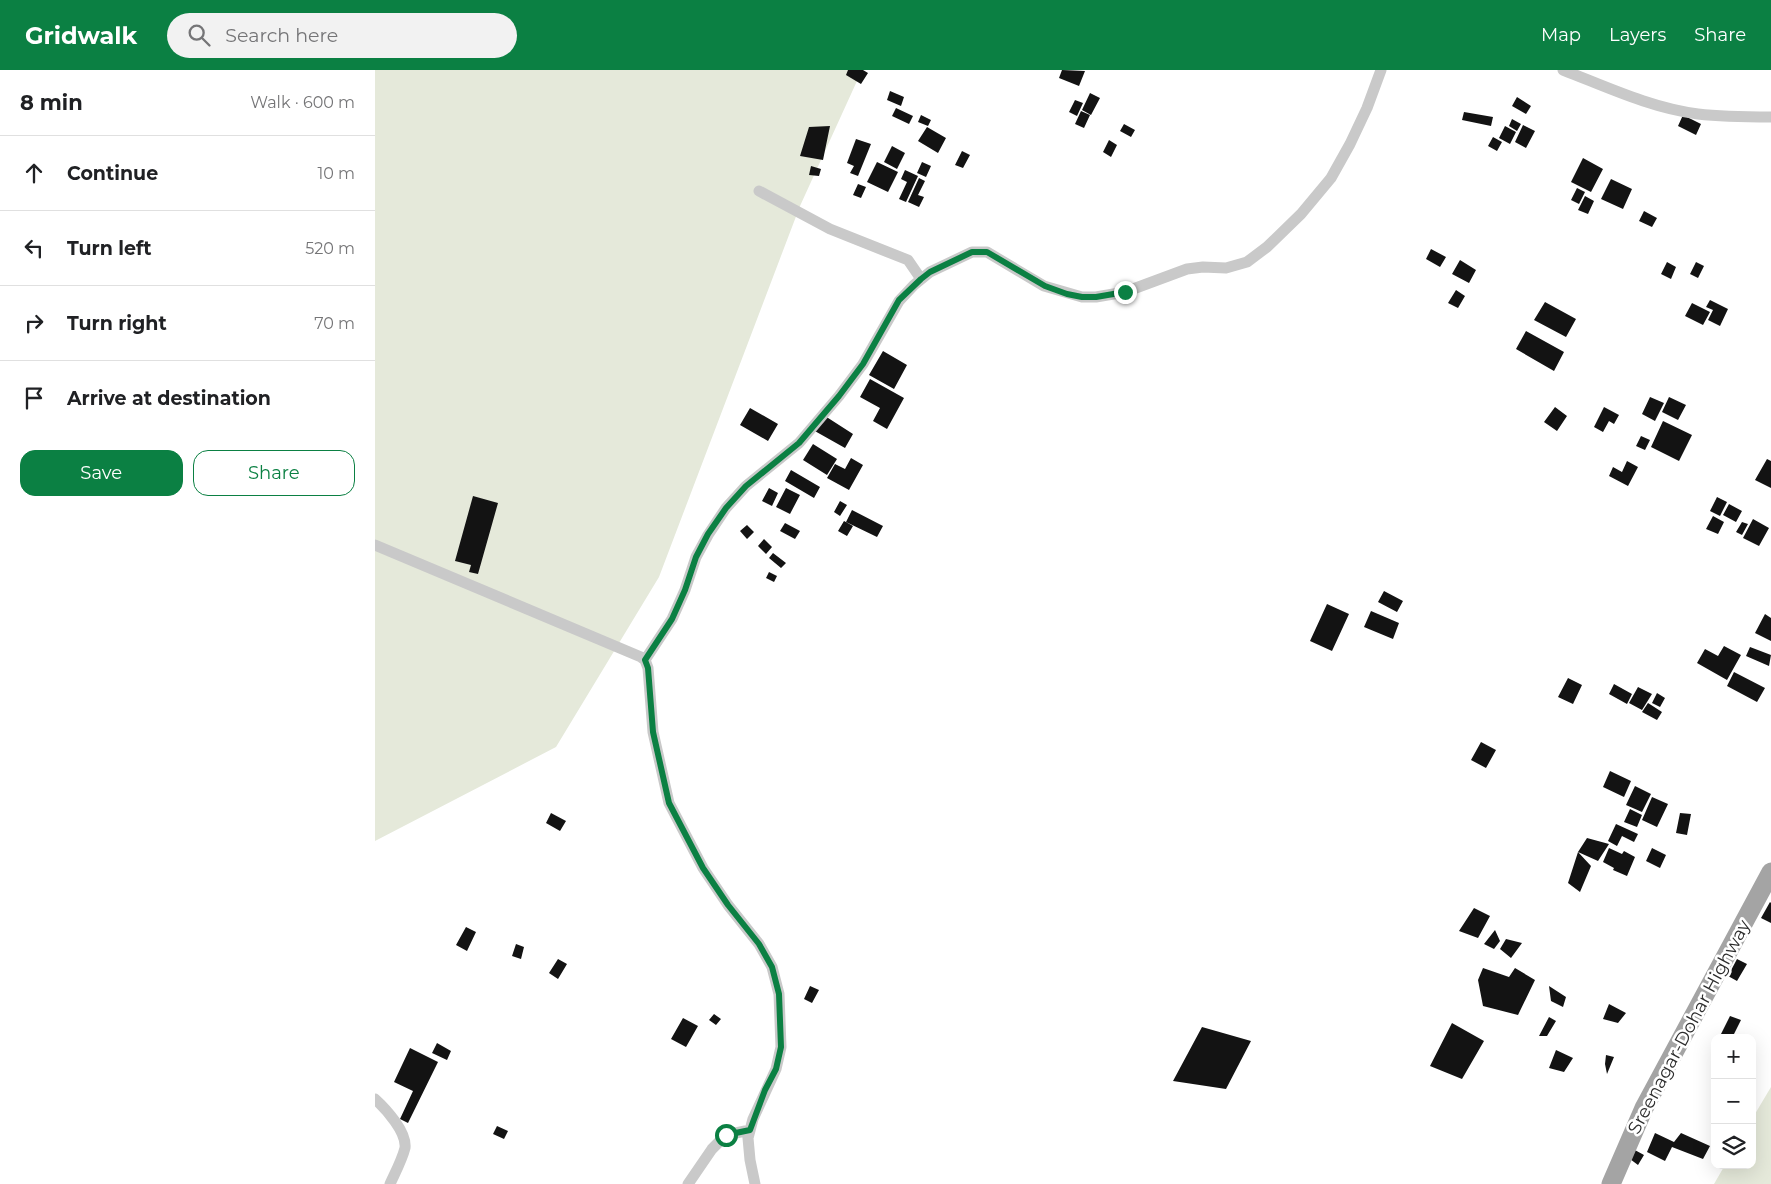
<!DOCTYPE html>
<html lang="en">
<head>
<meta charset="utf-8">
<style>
  :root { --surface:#fff; --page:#f2f2f2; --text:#202124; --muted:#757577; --line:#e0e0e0; --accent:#0b8043 }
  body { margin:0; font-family:Montserrat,sans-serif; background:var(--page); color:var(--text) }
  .controls { position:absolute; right:15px; bottom:15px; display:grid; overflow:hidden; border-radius:10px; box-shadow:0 5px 20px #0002 }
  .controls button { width:45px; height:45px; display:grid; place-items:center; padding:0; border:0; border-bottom:1px solid var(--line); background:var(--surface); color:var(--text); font:25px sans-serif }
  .stop { position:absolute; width:15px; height:15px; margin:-11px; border:4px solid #0b8043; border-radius:50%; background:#fff }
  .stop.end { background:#0b8043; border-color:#fff; box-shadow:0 1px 5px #0008 }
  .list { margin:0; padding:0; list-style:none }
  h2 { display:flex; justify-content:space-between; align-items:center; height:65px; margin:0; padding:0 20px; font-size:21px }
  h2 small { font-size:16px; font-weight:400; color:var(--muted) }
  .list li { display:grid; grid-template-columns:32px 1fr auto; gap:15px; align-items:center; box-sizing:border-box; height:75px; padding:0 20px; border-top:1px solid var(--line) }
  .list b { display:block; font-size:19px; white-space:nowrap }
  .list em { font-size:16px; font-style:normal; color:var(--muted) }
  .actions { display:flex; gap:10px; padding:15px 20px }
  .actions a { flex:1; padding:11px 0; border:1px solid var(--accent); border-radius:15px; text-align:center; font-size:18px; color:var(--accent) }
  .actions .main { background:var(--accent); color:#fff }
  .icon { flex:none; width:28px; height:28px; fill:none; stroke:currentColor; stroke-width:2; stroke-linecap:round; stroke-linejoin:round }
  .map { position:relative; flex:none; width:1396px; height:1114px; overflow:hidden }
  header { display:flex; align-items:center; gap:30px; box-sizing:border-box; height:70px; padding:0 25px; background:var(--accent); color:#fff }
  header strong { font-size:24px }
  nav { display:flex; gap:28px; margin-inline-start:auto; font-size:18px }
  .search { width:350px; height:45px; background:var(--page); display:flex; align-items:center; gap:12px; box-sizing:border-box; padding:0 18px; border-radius:28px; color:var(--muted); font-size:19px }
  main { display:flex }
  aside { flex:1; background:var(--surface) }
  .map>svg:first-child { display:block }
  .green { fill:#e5e9da }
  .building { fill:#131313 }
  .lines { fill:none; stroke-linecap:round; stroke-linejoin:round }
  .street { stroke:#c9c9c9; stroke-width:11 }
  .primary { stroke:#a4a4a4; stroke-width:19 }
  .route { stroke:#0b8043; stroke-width:6 }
  .labels { text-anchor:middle; stroke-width:5; stroke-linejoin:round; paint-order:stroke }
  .street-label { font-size:18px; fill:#2c2c2c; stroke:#fff }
</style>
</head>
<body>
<header>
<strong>Gridwalk</strong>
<div class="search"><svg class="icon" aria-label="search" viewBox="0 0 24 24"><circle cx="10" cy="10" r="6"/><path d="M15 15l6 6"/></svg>Search here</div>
<nav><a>Map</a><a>Layers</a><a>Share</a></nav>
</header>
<main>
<aside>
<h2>8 min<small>Walk · 600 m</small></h2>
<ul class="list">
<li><svg class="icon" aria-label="ahead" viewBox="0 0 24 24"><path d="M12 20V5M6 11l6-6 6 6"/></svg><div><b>Continue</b></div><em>10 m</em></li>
<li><svg class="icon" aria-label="left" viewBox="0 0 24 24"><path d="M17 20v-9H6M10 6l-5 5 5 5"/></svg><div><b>Turn left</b></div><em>520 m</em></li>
<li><svg class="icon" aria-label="right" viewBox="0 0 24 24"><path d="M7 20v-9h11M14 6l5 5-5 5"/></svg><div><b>Turn right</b></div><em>70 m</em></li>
<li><svg class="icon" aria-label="arrive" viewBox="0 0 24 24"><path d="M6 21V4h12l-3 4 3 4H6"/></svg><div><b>Arrive at destination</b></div></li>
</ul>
<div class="actions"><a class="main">Save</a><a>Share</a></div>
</aside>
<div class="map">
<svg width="1396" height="1114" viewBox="0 0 1396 1114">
  <rect width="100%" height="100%" fill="#fff"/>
  <path class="green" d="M0 0H487L425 136 284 507 181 677 0 771Z
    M1396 1017V1114H1339L1350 1095H1377V1049Z"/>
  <path class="building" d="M473 0H488L493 3 486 14 471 5Z
    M687 0 710 1 704 16 684 8Z
    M515 21 529 27 526 36 512 30Z
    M715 23 725 28 716 45 707 40Z
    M1142 27 1156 36 1151 44 1137 36Z
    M700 30 708 33 702 46 694 42Z
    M521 38 538 46 534 54 517 46Z
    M706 41 715 45 709 58 700 54Z
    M1089 42 1118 47 1116 56 1087 50Z
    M546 45 556 50 553 56 543 52Z
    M1308 45 1326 54 1321 65 1303 56Z
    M1137 49 1146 54 1142 61 1134 56Z
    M749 54 760 60 756 67 745 61Z
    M1148 55 1160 61 1151 78 1140 72Z
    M455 56 448 90 425 86 434 57Z
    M1130 56 1141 62 1135 74 1124 68Z
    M552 57 571 68 563 83 543 71Z
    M1118 67 1127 72 1122 81 1113 76Z
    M481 69 496 74 483 106 475 103 479 96 472 93Z
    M734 70 742 75 736 87 728 82Z
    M517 76 530 83 522 99 509 92Z
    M587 81 595 85 588 98 580 95Z
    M1208 88 1228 99 1216 122 1196 112Z
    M502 92 523 102 513 122 492 112Z
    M547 92 556 96 551 107 542 103Z
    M436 96 446 99 444 106 434 105Z
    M530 100 543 106 531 132 524 129 532 112 526 109Z
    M544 108 550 111 543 125 549 127 544 137 533 132Z
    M1236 109 1257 119 1248 139 1226 129Z
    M483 114 491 117 486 128 478 125Z
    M1202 118 1210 122 1204 134 1196 130Z
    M1210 126 1219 131 1213 144 1203 140Z
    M1269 141 1282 148 1277 157 1264 151Z
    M1056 179 1071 187 1065 197 1051 189Z
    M1085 190 1101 200 1094 213 1077 204Z
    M1292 192 1301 197 1296 209 1286 204Z
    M1321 192 1329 196 1323 208 1315 204Z
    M1081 220 1090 226 1083 238 1073 233Z
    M1335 230 1353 239 1345 256 1333 250 1338 240 1331 237Z
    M1170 232 1201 249 1191 267 1159 250Z
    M1317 233 1335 242 1328 255 1310 246Z
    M1151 261 1189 282 1179 301 1141 279Z
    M508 281 532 295 519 319 494 305Z
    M495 309 529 328 512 359 498 351 505 338 485 327Z
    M1275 327 1289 333 1280 351 1267 344Z
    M1294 327 1311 335 1303 350 1287 342Z
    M1180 337 1192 346 1182 361 1169 352Z
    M1229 337 1244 345 1239 354 1234 351 1228 362 1219 357Z
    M375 338 403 354 393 371 365 355Z
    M450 346 478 364 470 378 438 360Z
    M1288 351 1317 365 1304 391 1276 377Z
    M1266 366 1275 370 1270 380 1261 376Z
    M438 374 462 389 452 405 428 390Z
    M476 388 488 395 474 420 452 408 460 394 470 399Z
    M1392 389 1396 391V418L1380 410Z
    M1252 391 1263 397 1253 416 1234 406 1238 397 1247 402Z
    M416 400 445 417 439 428 410 411Z
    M394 418 403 423 397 436 387 431Z
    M411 418 425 425 415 444 401 437Z
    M98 426 123 433 103 504 94 502 96 495 80 491Z
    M1342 427 1352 432 1345 446 1335 441Z
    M465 431 472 435 465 446 459 442Z
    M1354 434 1367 441 1361 452 1348 445Z
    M477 440 508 456 502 467 471 452Z
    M1338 446 1349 452 1343 464 1331 459Z
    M1378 449 1394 458 1384 476 1368 468Z
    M469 451 478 456 472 466 463 461Z
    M1367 452 1373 454 1367 465 1361 462Z
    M410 453 425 461 420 469 405 461Z
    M372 455 379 462 372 469 365 461Z
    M389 469 397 477 391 484 383 476Z
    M398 483 411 493 406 498 394 488Z
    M394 502 402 506 399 512 391 508Z
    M1009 521 1028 531 1022 542 1003 532Z
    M952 534 974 544 957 581 935 571Z
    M996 541 1024 553 1018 569 989 557Z
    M1390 544 1396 548V571L1380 563Z
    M1349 576 1366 585 1352 610 1322 593 1330 579 1343 586Z
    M1375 577 1396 585 1394 596 1371 586Z
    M1359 602 1390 618 1382 632 1352 616Z
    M1193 608 1207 615 1198 634 1183 627Z
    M1239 614 1257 624 1252 634 1234 624Z
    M1263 617 1277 624 1267 640 1254 633Z
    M1282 623 1290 628 1285 637 1277 633Z
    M1273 633 1287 642 1282 650 1267 642Z
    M1106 672 1121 680 1111 698 1096 690Z
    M1235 701 1256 711 1249 727 1228 717Z
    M1260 716 1276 724 1267 742 1251 735Z
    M1277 727 1293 734 1282 757 1267 750Z
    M1255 739 1267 745 1262 757 1249 752Z
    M176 743 191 751 185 761 171 753Z
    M1305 743 1316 744 1312 765 1301 763Z
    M1241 754 1263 764 1259 772 1247 766 1242 776 1233 771Z
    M1212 768 1234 774 1223 791 1203 782Z
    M1234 778 1247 784 1249 781 1260 787 1252 806 1238 800 1239 798 1228 792Z
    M1277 778 1291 785 1285 798 1271 791Z
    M1203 782 1216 796 1205 822 1193 813Z
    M1395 832 1396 833V853L1386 848Z
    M1099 838 1115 846 1103 868 1084 861Z
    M91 857 101 862 92 881 81 875Z
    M1120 860 1125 871 1119 879 1109 874Z
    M1131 869 1147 873 1136 888 1125 879Z
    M141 874 149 877 146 889 137 886Z
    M183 889 192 894 183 909 174 903Z
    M1362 889 1372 894 1362 911 1353 906Z
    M1108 898 1134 907 1140 898 1160 910 1143 945 1108 936 1103 910Z
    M435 916 444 920 437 933 429 929Z
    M1174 916 1191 927 1188 937 1176 931Z
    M1234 934 1251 943 1243 953 1228 949Z
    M339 944 346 949 341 955 334 950Z
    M1355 946 1366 950 1357 968H1344Z
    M1174 947 1181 951 1172 966H1164Z
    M308 948 323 956 311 977 296 969Z
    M1077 953 1109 971 1087 1009 1055 996Z
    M827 957 876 971 851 1019 798 1011Z
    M62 973 76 981 72 990 57 983Z
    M35 978 63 992 33 1053 25 1049 38 1021 19 1012Z
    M1181 980 1198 988 1189 1002 1174 998Z
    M1231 985 1239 987 1232 1004 1230 994Z
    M122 1056 133 1061 129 1069 118 1064Z
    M1280 1063 1299 1072 1306 1063 1335 1076 1328 1089 1297 1077 1290 1091 1272 1082Z
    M1258 1079 1269 1085 1263 1095 1255 1089Z"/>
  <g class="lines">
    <path class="street" d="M1188 0C1232 17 1276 38 1323 44 1348 47 1371 47 1396 47
      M384 121 455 159 533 190 546 209
      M0 475 266 587 270 590 273 598 278 662 294 733 328 798 353 835 384 874 397 897 404 924 406 977 401 999 378 1049 373 1068 375 1090 380 1114
      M270 590 297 549 310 520 321 487 333 465 351 438 371 416 424 373 464 326 488 294 524 231 539 215 555 202 597 182H612L669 216 707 227H721L750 222 812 199 828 197 851 198 872 192 892 177 926 144 956 108 975 74 992 38 1006 0
      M0 1029C11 1039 32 1062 30 1078 27 1090 20 1103 15 1114
      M313 1114 337 1079 351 1065 375 1060"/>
    <path class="primary" d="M1236 1114 1269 1038 1396 802"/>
  </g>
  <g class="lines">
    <path class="route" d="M351 1065 375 1060 390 1020 401 999 406 977 404 924 397 897 384 874 353 835 328 798 294 733 278 662 273 598 270 590 297 549 310 520 321 487 333 464 351 438 371 416 424 373 464 326 488 294 524 230 546 209 555 202 597 182H612L670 216 692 224 707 227H721L750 222"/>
  </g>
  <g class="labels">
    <g class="street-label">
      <text transform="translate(1314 957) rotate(-62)" y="6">Sreenagar-Dohar Highway</text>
    </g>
  </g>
</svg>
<div class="controls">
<button>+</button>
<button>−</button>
<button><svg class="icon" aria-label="layers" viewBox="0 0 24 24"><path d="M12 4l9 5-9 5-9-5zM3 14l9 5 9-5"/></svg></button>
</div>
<div class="stop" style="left:351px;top:1065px"></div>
<div class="stop end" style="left:750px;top:222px"></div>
</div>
</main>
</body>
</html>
